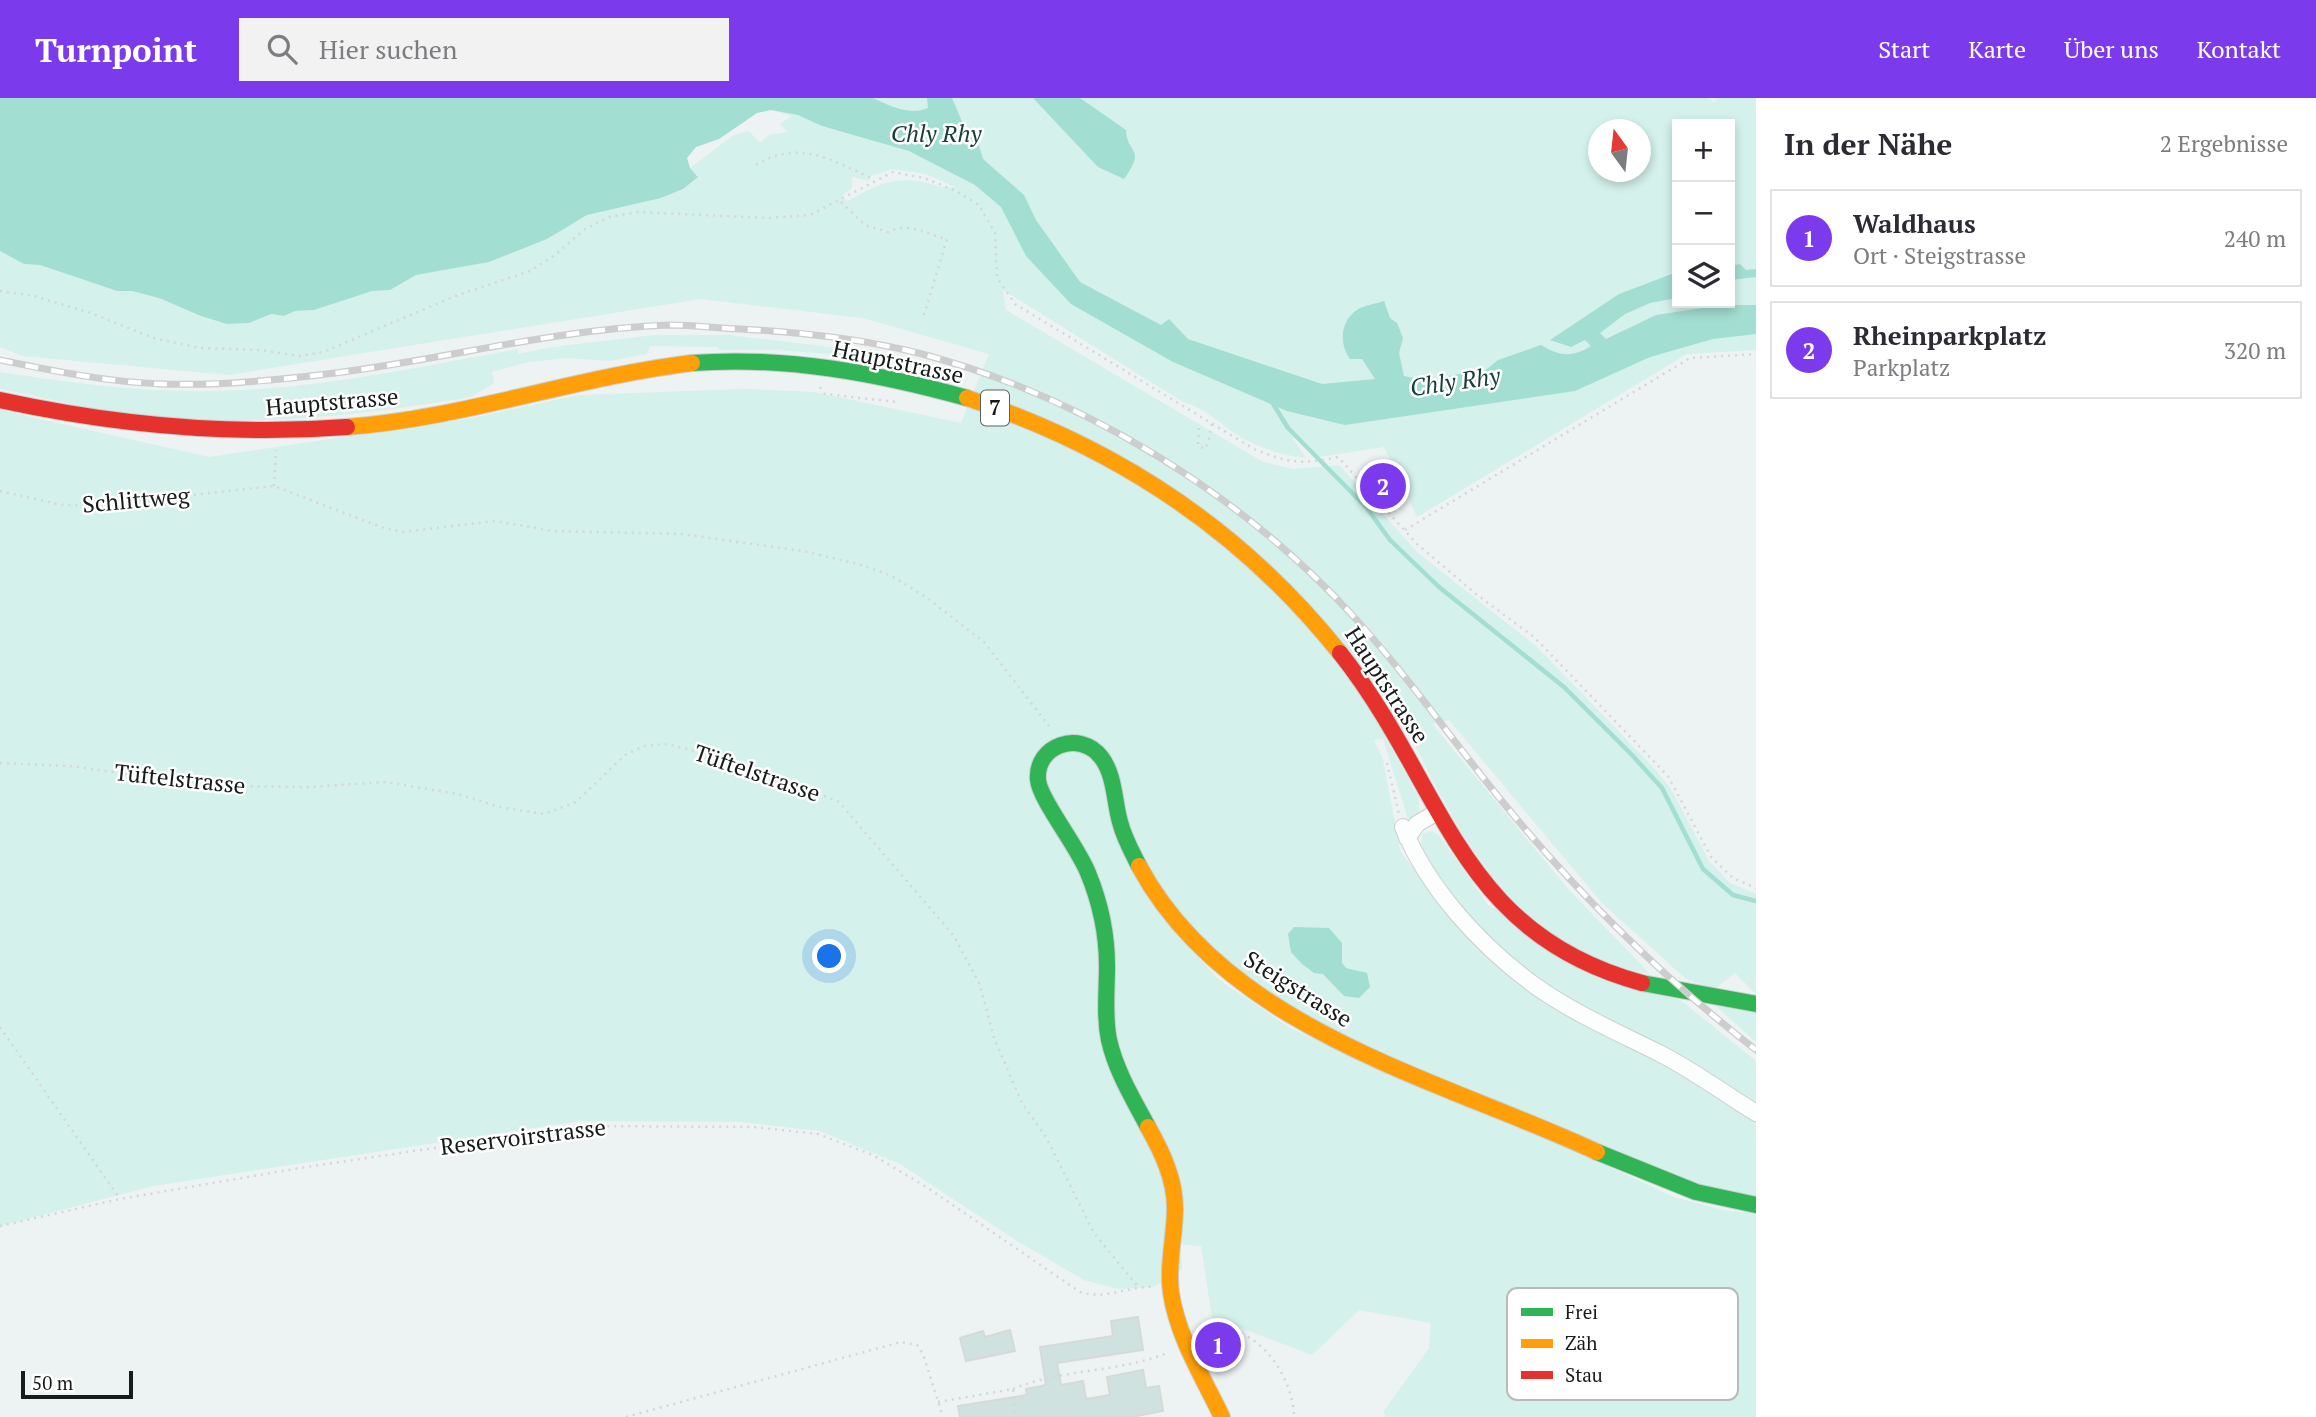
<!DOCTYPE html>
<html lang="de">
<head>
<meta charset="utf-8">
<style>
  :root { --surface:#fff; --page:#f2f2f3; --text:#2b2b33; --muted:#7c7c81; --line:#e1e1e2; --accent:#7c3aed }
  body { margin:0; font-family:"PT Serif",serif; background:var(--page); color:var(--text) }
  .controls { position:absolute; right:21px; top:21px; display:grid; overflow:hidden; border-radius:0px; box-shadow:0 4px 10px #0003 }
  .controls button { width:63px; height:63px; display:grid; place-items:center; padding:0; border:0; border-bottom:2px solid var(--line); background:var(--surface); color:var(--text); font:35px sans-serif }
  .compass { position:absolute; left:1588px; top:21px; width:63px; height:63px; border-radius:50%; background:var(--surface); box-shadow:0 4px 10px #0003; rotate:345deg }
  .scale { position:absolute; left:21px; bottom:18px; width:112px; box-sizing:border-box; padding-left:7px; border:4px solid #171b1a; border-top:0; font-size:19px; line-height:24px; white-space:nowrap; color:#171b1a; -webkit-text-stroke:5px #fff; paint-order:stroke }
  .you { position:absolute; left:830px; top:859px; width:24px; height:24px; margin:-18px; border:5px solid #fff; border-radius:50%; background:#1a73e8; box-shadow:0 0 0 10px #1a73e833 }
  .badge { display:grid; place-items:center; width:46px; height:46px; border-radius:50%; background:var(--accent); color:#fff; font-size:23px; font-weight:700 }
  .pin { position:absolute; translate:-50% -50%; border:4px solid #fff; box-shadow:0 2px 7px #0006 }
  .list { margin:0; padding:0; list-style:none }
  h2 { display:flex; justify-content:space-between; align-items:center; height:91px; margin:0; padding:0 28px; font-size:30px }
  h2 small { font-size:23px; font-weight:400; color:var(--muted) }
  .list li { display:grid; grid-template-columns:46px 1fr auto; gap:21px; align-items:center; box-sizing:border-box; height:98px; margin:0 14px 14px; padding:0 14px; border:2px solid var(--line); border-radius:0px }
  .list b { display:block; font-size:26px; white-space:nowrap }
  .list p { margin:0; font-size:23px; white-space:nowrap; color:var(--muted) }
  .list em { font-size:23px; font-style:normal; color:var(--muted) }
  .icon { flex:none; width:38px; height:38px; fill:none; stroke:currentColor; stroke-width:2; stroke-linecap:round; stroke-linejoin:round }
  .map { position:relative; flex:none; width:1756px; height:1319px; overflow:hidden }
  header { display:flex; align-items:center; gap:42px; box-sizing:border-box; height:98px; padding:0 35px; background:var(--accent); color:#fff }
  header strong { font-size:33px }
  nav { display:flex; gap:38px; margin-inline-start:auto; font-size:24px }
  .search { width:490px; height:63px; background:var(--page); display:flex; align-items:center; gap:18px; box-sizing:border-box; padding:0 24px; border-radius:0px; color:var(--muted); font-size:26px }
  main { display:flex }
  aside { flex:1; background:var(--surface) }
  .map>svg:first-child { display:block }
  .green { fill:#d4f1eb; fill-rule:evenodd }
  .water { fill:#a3ded3 }
  .lines { fill:none; stroke-linecap:round; stroke-linejoin:round }
  .stream { stroke:#a3ded3; stroke-width:4.5 }
  .building { fill:#d0e2df; stroke:#d5dad9; stroke-width:2 }
  .street-casing { stroke:#cbcfcf; stroke-width:18 }
  .fast-casing { stroke:#cbcfcf; stroke-width:18 }
  .slow-casing { stroke:#cbcfcf; stroke-width:18 }
  .jam-casing { stroke:#cbcfcf; stroke-width:18 }
  .path { stroke:#d5d7d7; stroke-width:2.5; stroke-dasharray:2 5; stroke-linecap:butt }
  .street { stroke:#fcfdfd; stroke-width:16 }
  .fast { stroke:#30b455; stroke-width:16 }
  .slow { stroke:#ff9f0a; stroke-width:16 }
  .jam { stroke:#e5322d; stroke-width:16 }
  .rail-casing { stroke:#cdcdcd; stroke-width:7 }
  .rail { stroke:#fff; stroke-width:4.5; stroke-dasharray:13; stroke-linecap:butt }
  .labels { text-anchor:middle; stroke-width:5; stroke-linejoin:round; paint-order:stroke }
  .shield { fill:#fff; stroke:#5d5f5f; stroke-width:2 }
  .shield-label { font-size:21px; font-weight:bold; fill:#171b1a }
  .street-label { font-size:23px; fill:#171b1a; stroke:#fff }
  .water-label { font-size:24px; font-style:italic; fill:#183e38; stroke:#fff }
  .key { fill:#fff; stroke:#b9bbba; stroke-width:2 }
  .key-label { font-size:19px; fill:#171b1a }
</style>
</head>
<body>
<header>
<strong>Turnpoint</strong>
<div class="search"><svg class="icon" aria-label="search" viewBox="0 0 24 24"><circle cx="10" cy="10" r="6"/><path d="M15 15l6 6"/></svg>Hier suchen</div>
<nav><a>Start</a><a>Karte</a><a>Über uns</a><a>Kontakt</a></nav>
</header>
<main>
<div class="map">
<svg width="1756" height="1319" viewBox="0 0 1756 1319">
  <rect width="100%" height="100%" fill="#edf2f2"/>
  <path class="green" d="M803 0H1707L1714 4 1718 0H1756V252L1687 256 1417 419 1384 349 1319 359 1305 343 1292 339 1306 360C1280 357 1256 349 1234 335 1217 323 1203 309 1183 304L1003 192 1006 212 1263 364 1293 371 1339 367 1418 455 1537 549 1653 669 1671 691 1709 763 1730 785 1756 796V896L1735 875 1715 891 1686 881 1602 805 1449 622 1432 626 1568 791 1650 876C1516 850 1463 745 1408 633L1385 639 1419 700V716L1412 722 1408 721 1383 640 1374 642 1383 661 1400 753 1456 824 1491 860 1756 1023V1103L1724 1100 1295 918 1163 820 1218 881 1290 930 1442 1000 1519 1027 1674 1099 1723 1112 1756 1116V1319H1385L1384 1313 1429 1250 1431 1225 1359 1212 1312 1257 1212 1219 1201 1148 1180 1146 1182 1171 1154 1189 1118 1191 1084 1182 1014 1141 900 1066 820 1033 741 1024 579 1023 153 1088 0 1128V312L209 359 467 321 579 297 745 291 814 294 961 325 989 256 863 220 700 201 228 277 23 258 0 249V153L24 166 40 167 117 193H132L159 200 201 218 227 226 249 225 271 216 284 218 295 213 314 212 372 193 389 192 416 177 489 164 547 141 587 117 661 100 683 91 698 78 690 70 734 37 749 33 760 45 769 37 788 34 780 26 792 18 771 12ZM1677 26H1730V205H1677ZM1598 32H1640V74H1598ZM892 71 926 76 955 89C940 91 931 85 917 83 889 79 870 91 847 103L842 98 852 90V79L869 83 871 78Z
    M655 237H728L840 250 845 257 778 252H719L717 249 651 248 646 256 610 263 567 260 528 264 492 274 494 285 473 298 460 301C355 318 253 329 147 318 98 314 48 300 0 291V274C72 285 144 295 217 293 318 291 419 269 518 251V256L552 249Z
    M1431 733 1439 737 1488 807 1679 901 1756 963V1008L1540 884 1477 828 1435 778 1421 746 1422 736Z
    M1716 908 1756 915V944Z"/>
  <path class="water" d="M0 0H873C890 8 910 18 928 10L927 0H952L967 35 977 41 983 61 1024 97 1036 122 1080 184 1161 227 1169 221 1188 241 1322 286 1375 281 1362 261H1350C1339 246 1340 223 1357 212 1364 207 1376 206 1384 203L1390 220 1397 225 1403 240 1399 255 1404 278 1428 283 1463 275 1476 280 1498 262 1541 247C1559 258 1572 260 1591 248L1585 242 1571 249 1550 242 1619 196 1677 174V200L1650 205 1625 216 1600 235 1606 241 1656 217 1722 207H1756V236L1713 241 1650 259 1575 293 1345 327 1287 313 1173 264 1071 206 1026 158 1001 109 975 87 909 53 822 28 798 17 771 12 757 15 719 41 696 49 687 60 690 70 698 79 683 91 661 100 587 117 547 141 489 164 416 177 390 192 372 193 314 212 295 213 284 218 271 216 249 225 227 226 201 218 159 200 132 193H117L40 167 24 166 0 153Z
    M1033 0H1080L1126 32C1127 57 1147 49 1124 81L1098 69Z
    M1740 166 1746 172 1756 171V179L1730 182V168Z
    M1294 829 1329 830 1342 845V865L1346 870 1367 875 1370 889 1359 900 1344 898 1323 876 1314 875 1302 866 1291 854 1288 836Z"/>
  <g class="lines">
    <path class="stream" d="M1272 304 1288 330 1366 409 1390 442 1439 489 1564 589 1632 657 1662 690 1703 771 1733 797 1756 803"/>
  </g>
  <path class="building" d="M1138 1219 1143 1252 1057 1265 1061 1287 1083 1283 1086 1301 1110 1297 1107 1279 1143 1272 1146 1290 1159 1288 1163 1313 1131 1319H960L958 1308 1027 1297 1026 1291 1046 1287 1040 1249 1113 1238 1111 1223Z
    M1010 1232 1015 1253 966 1263 960 1240 983 1233 985 1239Z
    M1222 1237 1223 1242 1236 1240 1238 1252 1206 1257 1198 1240Z"/>
  <g class="lines">
    <defs>
      <path id="street" d="M1403 729C1428 791 1481 848 1534 887 1573 915 1619 935 1661 956 1694 973 1725 996 1756 1015
        M1407 740 1417 726 1437 714"/>
      <path id="fast" d="M692 265C785 258 877 275 967 300
        M1139 768C1132 754 1124 740 1120 724 1114 703 1115 677 1101 659 1080 632 1035 647 1038 682 1040 702 1078 749 1088 775 1100 804 1107 836 1107 868 1107 893 1104 918 1109 942 1116 973 1133 1001 1148 1029
        M1642 885 1756 906
        M1597 1054 1696 1094 1756 1107"/>
      <path id="slow" d="M967 300C1116 349 1242 432 1340 555
        M347 329C464 320 576 279 692 265
        M1139 768C1227 932 1440 981 1597 1054
        M1148 1029C1162 1054 1175 1081 1175 1110 1175 1138 1167 1167 1171 1195 1178 1240 1203 1279 1222 1319"/>
      <path id="jam" d="M0 302C115 327 229 338 347 329
        M1340 555C1445 687 1456 835 1642 885"/>
    </defs>
    <use href="#street" class="street-casing"/>
    <use href="#fast" class="fast-casing"/>
    <use href="#slow" class="slow-casing"/>
    <use href="#jam" class="jam-casing"/>
    <path class="path" d="M756 67C801 40 831 63 874 81
      M841 104 865 127 888 134C909 123 927 137 947 141L924 217
      M0 193 34 198 91 215 153 240 200 250 261 252 299 258 323 254 458 197 530 173 555 157 585 131 609 119 638 114 768 120 810 117 893 74 924 80 954 92 979 107 995 135 997 180 1015 206 1254 351C1288 365 1303 367 1338 359L1417 446 1476 496 1534 539 1668 678 1711 759 1733 780 1756 790
      M820 289 825 296 897 304 898 301
      M1199 330 1198 347 1204 351 1208 346 1212 326
      M274 388 276 352
      M0 393 62 407H99L274 388 381 429 403 434 495 423 553 433 681 436 803 453 858 466 890 477 926 499 985 545 1052 632
      M1405 432 1690 260 1756 256
      M0 665 69 668 220 688 308 689 385 684 458 696 499 709 544 716 576 704 625 657 644 648 667 646 739 664 839 704 954 838 980 887 994 940 1022 1005 1046 1039 1094 1135 1138 1189
      M1387 665 1399 716
      M0 929 120 1101
      M0 1128 120 1101 300 1070 581 1028 753 1029 818 1036 873 1057 928 1090 1080 1194C1106 1202 1124 1189 1152 1189
      M1200 1231C1212 1232 1227 1231 1239 1235 1270 1245 1294 1288 1294 1319
      M1013 1291C1063 1270 1120 1275 1169 1254
      M938 1304 1013 1291 1016 1319
      M626 1319 901 1244 917 1247 923 1256 943 1319"/>
    <use href="#street" class="street"/>
    <use href="#fast" class="fast"/>
    <use href="#slow" class="slow"/>
    <use href="#jam" class="jam"/>
    <defs>
      <path id="rail" d="M0 262C53 273 107 284 162 286 218 288 279 282 335 275 446 261 556 231 669 227 693 227 717 230 740 231 801 234 863 241 922 256 1084 299 1241 396 1354 519 1407 577 1452 642 1501 702 1577 795 1662 879 1756 952"/>
    </defs>
    <use href="#rail" class="rail-casing"/>
    <use href="#rail" class="rail"/>
  </g>
  <g class="labels">
    <rect class="shield" x="981" y="292.5" width="28" height="35" rx="5"/>
    <g class="shield-label">
      <text x="995" y="317">7</text>
    </g>
    <g class="street-label">
      <text transform="translate(898 264) rotate(12)" y="8">Hauptstrasse</text>
      <text transform="translate(332 304) rotate(-5)" y="8">Hauptstrasse</text>
      <text transform="translate(136 402) rotate(-5)" y="8">Schlittweg</text>
      <text transform="translate(1387 587) rotate(57)" y="8">Hauptstrasse</text>
      <text transform="translate(757 675) rotate(19)" y="8">Tüftelstrasse</text>
      <text transform="translate(180 681) rotate(6)" y="8">Tüftelstrasse</text>
      <text transform="translate(1298 891) rotate(32)" y="8">Steigstrasse</text>
      <text transform="translate(523 1039) rotate(-7)" y="8">Reservoirstrasse</text>
    </g>
    <g class="water-label">
      <text x="936" y="44">Chly Rhy</text>
      <text transform="translate(1455 284) rotate(-8)" y="8">Chly Rhy</text>
    </g>
  </g>
  <rect x="1507" y="1190" width="231" height="112" rx="10" class="key"/>
  <rect x="1521" y="1210" width="32" height="8" fill="#30b455"/>
  <rect x="1521" y="1241" width="32" height="9" fill="#ff9f0a"/>
  <rect x="1521" y="1273" width="32" height="8" fill="#e5322d"/>
  <g class="key-label">
    <text x="1565" y="1221">Frei</text>
    <text x="1565" y="1252">Zäh</text>
    <text x="1565" y="1284">Stau</text>
  </g>
</svg>
<div class="controls">
<button>+</button>
<button>−</button>
<button><svg class="icon" aria-label="layers" viewBox="0 0 24 24"><path d="M12 4l9 5-9 5-9-5zM3 14l9 5 9-5"/></svg></button>
</div>
<svg class="compass" viewBox="-18 -18 36 36"><path d="M0-13l5 13h-10z" fill="#e53935"/><path d="M0 13l5-13h-10z" fill="#7c7c81"/></svg>
<div class="scale">50 m</div>
<div class="you"></div>
<div class="pin badge" style="left:1218px;top:1247px">1</div>
<div class="pin badge" style="left:1383px;top:388px">2</div>
</div>
<aside>
<h2>In der Nähe<small>2 Ergebnisse</small></h2>
<ul class="list">
<li><span class="badge">1</span><div><b>Waldhaus</b><p>Ort · Steigstrasse</p></div><em>240 m</em></li>
<li><span class="badge">2</span><div><b>Rheinparkplatz</b><p>Parkplatz</p></div><em>320 m</em></li>
</ul>
</aside>
</main>
</body>
</html>
